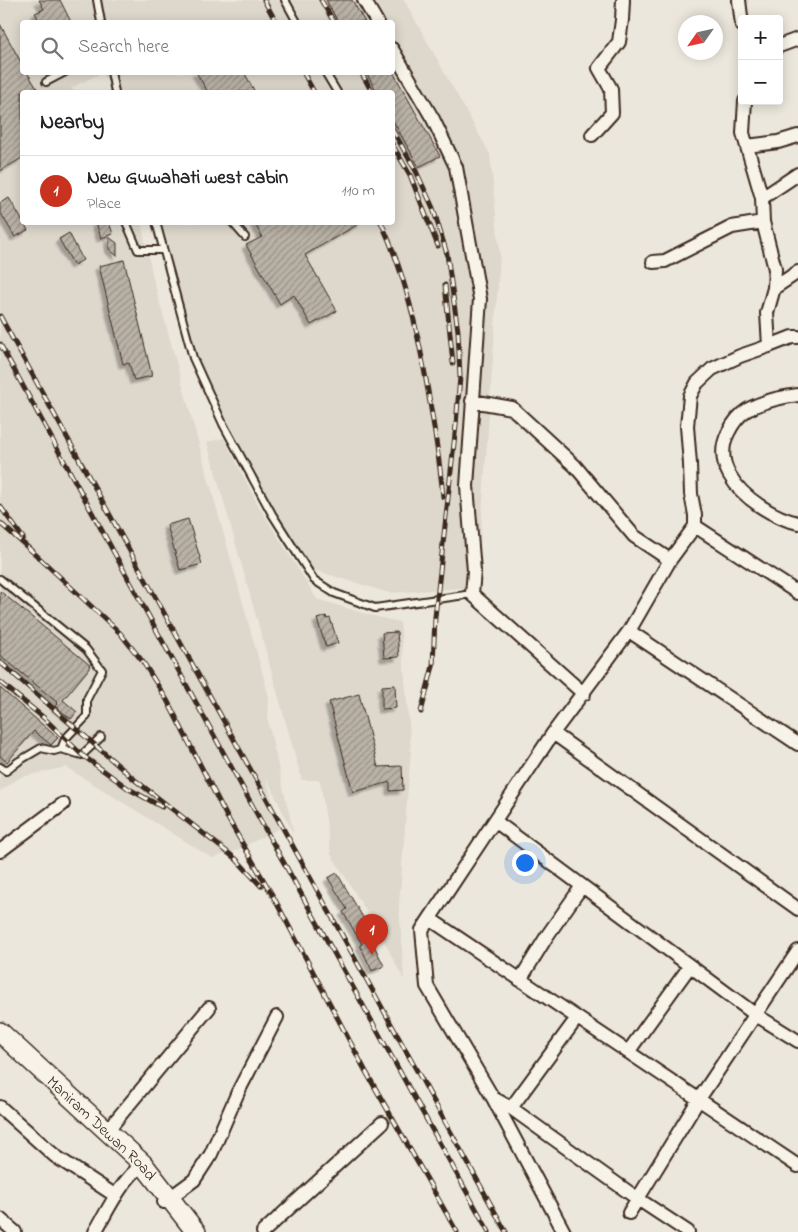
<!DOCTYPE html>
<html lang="en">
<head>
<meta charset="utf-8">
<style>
  :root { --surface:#fff; --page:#f2f2f2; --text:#202124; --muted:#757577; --line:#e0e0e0; --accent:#c8321e }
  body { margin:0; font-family:"Indie Flower",sans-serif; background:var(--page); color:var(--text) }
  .controls { position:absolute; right:15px; top:15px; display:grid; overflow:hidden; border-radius:5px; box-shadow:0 2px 12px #0003 }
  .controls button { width:45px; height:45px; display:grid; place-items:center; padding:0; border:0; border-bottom:1px solid var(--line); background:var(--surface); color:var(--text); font:25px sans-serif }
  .compass { position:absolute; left:678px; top:15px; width:45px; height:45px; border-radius:50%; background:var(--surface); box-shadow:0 2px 12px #0003; rotate:236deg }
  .you { position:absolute; left:524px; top:862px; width:18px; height:18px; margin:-12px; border:4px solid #fff; border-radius:50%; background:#1a73e8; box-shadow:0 0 0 8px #1a73e833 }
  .badge { display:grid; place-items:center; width:32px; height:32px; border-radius:50%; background:var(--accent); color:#fff; font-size:16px; font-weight:700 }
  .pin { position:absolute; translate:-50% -41px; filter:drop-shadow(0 1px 2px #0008) }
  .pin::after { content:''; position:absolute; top:26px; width:18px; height:15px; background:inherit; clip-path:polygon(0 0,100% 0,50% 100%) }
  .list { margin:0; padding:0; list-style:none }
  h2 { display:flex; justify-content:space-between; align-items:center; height:65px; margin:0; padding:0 20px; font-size:21px }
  h2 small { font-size:16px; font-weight:400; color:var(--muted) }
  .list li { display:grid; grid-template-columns:32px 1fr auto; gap:15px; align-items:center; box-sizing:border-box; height:70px; padding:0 20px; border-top:1px solid var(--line) }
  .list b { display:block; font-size:19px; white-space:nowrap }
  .list p { margin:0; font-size:16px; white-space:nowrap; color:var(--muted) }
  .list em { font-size:16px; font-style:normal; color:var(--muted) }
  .icon { flex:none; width:28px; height:28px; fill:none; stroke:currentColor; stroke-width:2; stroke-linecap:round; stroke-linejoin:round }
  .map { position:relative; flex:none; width:798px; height:1232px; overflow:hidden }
  .search { position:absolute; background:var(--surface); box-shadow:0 2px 12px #0003; left:20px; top:20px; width:375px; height:55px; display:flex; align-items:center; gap:12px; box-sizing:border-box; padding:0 18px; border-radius:5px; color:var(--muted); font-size:19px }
  .panel { position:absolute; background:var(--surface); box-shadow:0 2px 12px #0003; left:20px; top:90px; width:375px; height:135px; border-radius:5px }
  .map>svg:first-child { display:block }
  .built { fill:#ddd7cc }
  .building { fill:url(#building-hatch); stroke:#3b2a1e; filter:url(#shadow) }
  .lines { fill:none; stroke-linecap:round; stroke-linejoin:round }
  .lane-casing { stroke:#3b2a1e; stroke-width:10 }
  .street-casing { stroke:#3b2a1e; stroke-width:16 }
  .primary-casing { stroke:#3b2a1e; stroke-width:22 }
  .lane { stroke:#f7f3e8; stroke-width:6 }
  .street { stroke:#f7f3e8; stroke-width:12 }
  .primary { stroke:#f7f3e8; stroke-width:19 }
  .rail-casing { stroke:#3b2a1e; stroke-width:5 }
  .rail { stroke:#f7f3e8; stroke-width:3; stroke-dasharray:9; stroke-linecap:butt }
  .labels { text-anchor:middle; stroke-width:4; stroke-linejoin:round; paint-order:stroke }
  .street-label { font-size:16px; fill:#3b2a1e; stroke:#f7f3e8 }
</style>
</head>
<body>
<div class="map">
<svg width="798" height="1232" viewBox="0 0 798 1232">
  <defs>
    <pattern id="building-hatch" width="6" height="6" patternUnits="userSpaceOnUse" patternTransform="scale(1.25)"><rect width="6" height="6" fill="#bab2a7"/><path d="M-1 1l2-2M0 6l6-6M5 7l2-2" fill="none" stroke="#989187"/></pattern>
    <filter id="shadow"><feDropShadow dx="-4" dy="4" stdDeviation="1" flood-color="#0004"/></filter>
  </defs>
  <rect width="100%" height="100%" fill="#ece7dc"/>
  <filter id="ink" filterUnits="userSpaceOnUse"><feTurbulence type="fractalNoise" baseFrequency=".02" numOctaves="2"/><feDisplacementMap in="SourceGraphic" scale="10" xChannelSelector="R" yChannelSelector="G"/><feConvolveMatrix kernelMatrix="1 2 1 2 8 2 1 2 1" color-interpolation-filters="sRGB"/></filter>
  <g filter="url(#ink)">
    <path class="built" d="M0 0H404L490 154 500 255 477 587 389 593 307 568 199 379 156 223 392 222V92H114L102 73 392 72V22H22V72L101 73 71 88 75 92H22V222L141 223 154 282 269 697 268 722 294 835 266 777 280 828 235 851 212 858 66 767 21 777 0 791Z
      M224 438 258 505 317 599 373 616 400 622 411 748 399 906 404 980 381 935 331 854 320 780H302L207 442Z"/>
    <path class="building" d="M39 0H60L71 22H40L35 13 44 9Z
      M326 0H352L365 22H338Z
      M0 24 22 64V72H27L39 92H22V158L0 171Z
      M196 72H244L255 92H208Z
      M366 72H393L440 156 419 167 392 119V92H377Z
      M9 198 28 230 15 237 0 212V203Z
      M96 222H109L113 234 101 238Z
      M254 222H362L305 255 337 311 311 325 294 295 280 304 246 245 262 237Z
      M69 233 83 260 74 265 59 239Z
      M109 237 117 243V256L109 249Z
      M124 260 152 376 134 380 129 363 123 364 99 266Z
      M188 519 202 564 180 570 167 525Z
      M0 591 91 666 63 700 77 712 71 719 55 706 58 703 0 655Z
      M326 616 327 619 330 618 338 643 326 647 317 619Z
      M397 632 399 657 384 658 382 633Z
      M395 685 396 708 382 709V686Z
      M0 688 58 738 51 745 34 731 7 762 0 756Z
      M359 694 378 767 402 766 403 790 390 791V782L353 792 329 702Z
      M337 873 371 931 368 933 384 966 372 971 360 945 362 944 343 912 347 909 328 878Z"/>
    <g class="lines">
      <defs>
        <path id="lane" d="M97 0 101 22
          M285 0 297 22
          M111 72 115 92
          M325 72 337 92
          M46 82 65 72
          M126 222 138 250H163
          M156 222 193 358 223 424 272 514 314 580 334 593 375 608 472 594
          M232 222 245 237
          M0 579 86 649 102 670 87 699V716L65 739 61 749 54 751 41 748 19 761 6 771 0 767
          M61 749 82 755 101 737"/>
        <path id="street" d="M364 0 377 22
          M739 0 742 25
          M779 46 798 39
          M392 49 433 119 456 167 480 299 467 486 474 571 472 594 584 694
          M592 135 612 113 611 89 599 68 619 42 622 20 623 0
          M747 146 778 142 798 136
          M762 198 798 174
          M653 262 665 261 732 227 763 222
          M774 288 798 272
          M769 346 792 337H798
          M798 395C781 397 763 401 747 410 739 415 732 425 728 433 713 463 736 490 760 506 772 514 784 520 798 523
          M472 401 512 408 575 466 634 536 670 560
          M695 526 798 593
          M629 631 798 744
          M553 733 798 909
          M495 821 756 1015 798 1041
          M0 851 63 804
          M430 919 798 1166
          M520 980 547 936 582 886
          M628 1052 690 966
          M493 1098 511 1108 638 1199 688 1232
          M0 1107 55 1156 116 1196
          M511 1108 577 1018
          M107 1131 209 1008
          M164 1202 194 1180 211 1154 238 1092 277 1017
          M629 1213 699 1099 798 951
          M0 1219 15 1232
          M95 1232C109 1208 121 1181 143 1164
          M263 1232 382 1123
          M564 1232 493 1098 427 986 422 930 553 733 629 631 670 560 695 526V515L691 494 690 464 687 426 690 396 697 383 712 369 740 356 769 346 767 313 774 288 775 269 763 222 762 198 743 133 745 101"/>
        <g id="primary">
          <path id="s1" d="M0 1032 143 1164 196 1232"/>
        </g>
      </defs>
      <use href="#lane" class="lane-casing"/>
      <use href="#street" class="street-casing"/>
      <use href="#primary" class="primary-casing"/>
      <use href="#lane" class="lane"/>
      <use href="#street" class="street"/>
      <use href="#primary" class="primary"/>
      <defs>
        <path id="rail" d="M264 0 276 22
          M321 0 334 22
          M303 72 314 92
          M361 72 372 92
          M392 129 416 171 433 208 447 254 458 331 460 377 456 425 435 617 433 666 421 712
          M392 144 410 175 438 246
          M381 222C406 276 418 333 428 391 434 426 440 461 443 497
          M445 285 453 363
          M0 316 506 1232
          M0 344 269 836 489 1232
          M0 506 23 538
          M0 523 33 552 120 633 143 662 167 700 227 817 274 898 365 1070 457 1232
          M0 662 135 780 236 859 261 886
          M0 682 44 718 82 755 129 789 162 807"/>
      </defs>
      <use href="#rail" class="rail-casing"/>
      <use href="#rail" class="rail"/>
    </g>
  </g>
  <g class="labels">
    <g class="street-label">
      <text dy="6" stroke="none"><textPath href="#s1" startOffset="140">Maniram Dewan Road</textPath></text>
    </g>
  </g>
</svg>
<div class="controls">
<button>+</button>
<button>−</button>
</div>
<svg class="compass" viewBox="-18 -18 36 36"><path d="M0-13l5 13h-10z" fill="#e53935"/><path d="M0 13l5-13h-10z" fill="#757577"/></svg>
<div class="you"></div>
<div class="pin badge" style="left:372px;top:955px">1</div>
<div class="search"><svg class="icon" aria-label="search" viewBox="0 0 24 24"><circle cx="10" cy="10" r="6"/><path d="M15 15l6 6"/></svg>Search here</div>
<section class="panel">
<h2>Nearby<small></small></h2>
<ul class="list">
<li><span class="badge">1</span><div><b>New Guwahati west cabin</b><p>Place</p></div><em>110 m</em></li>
</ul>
</section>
</div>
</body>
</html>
